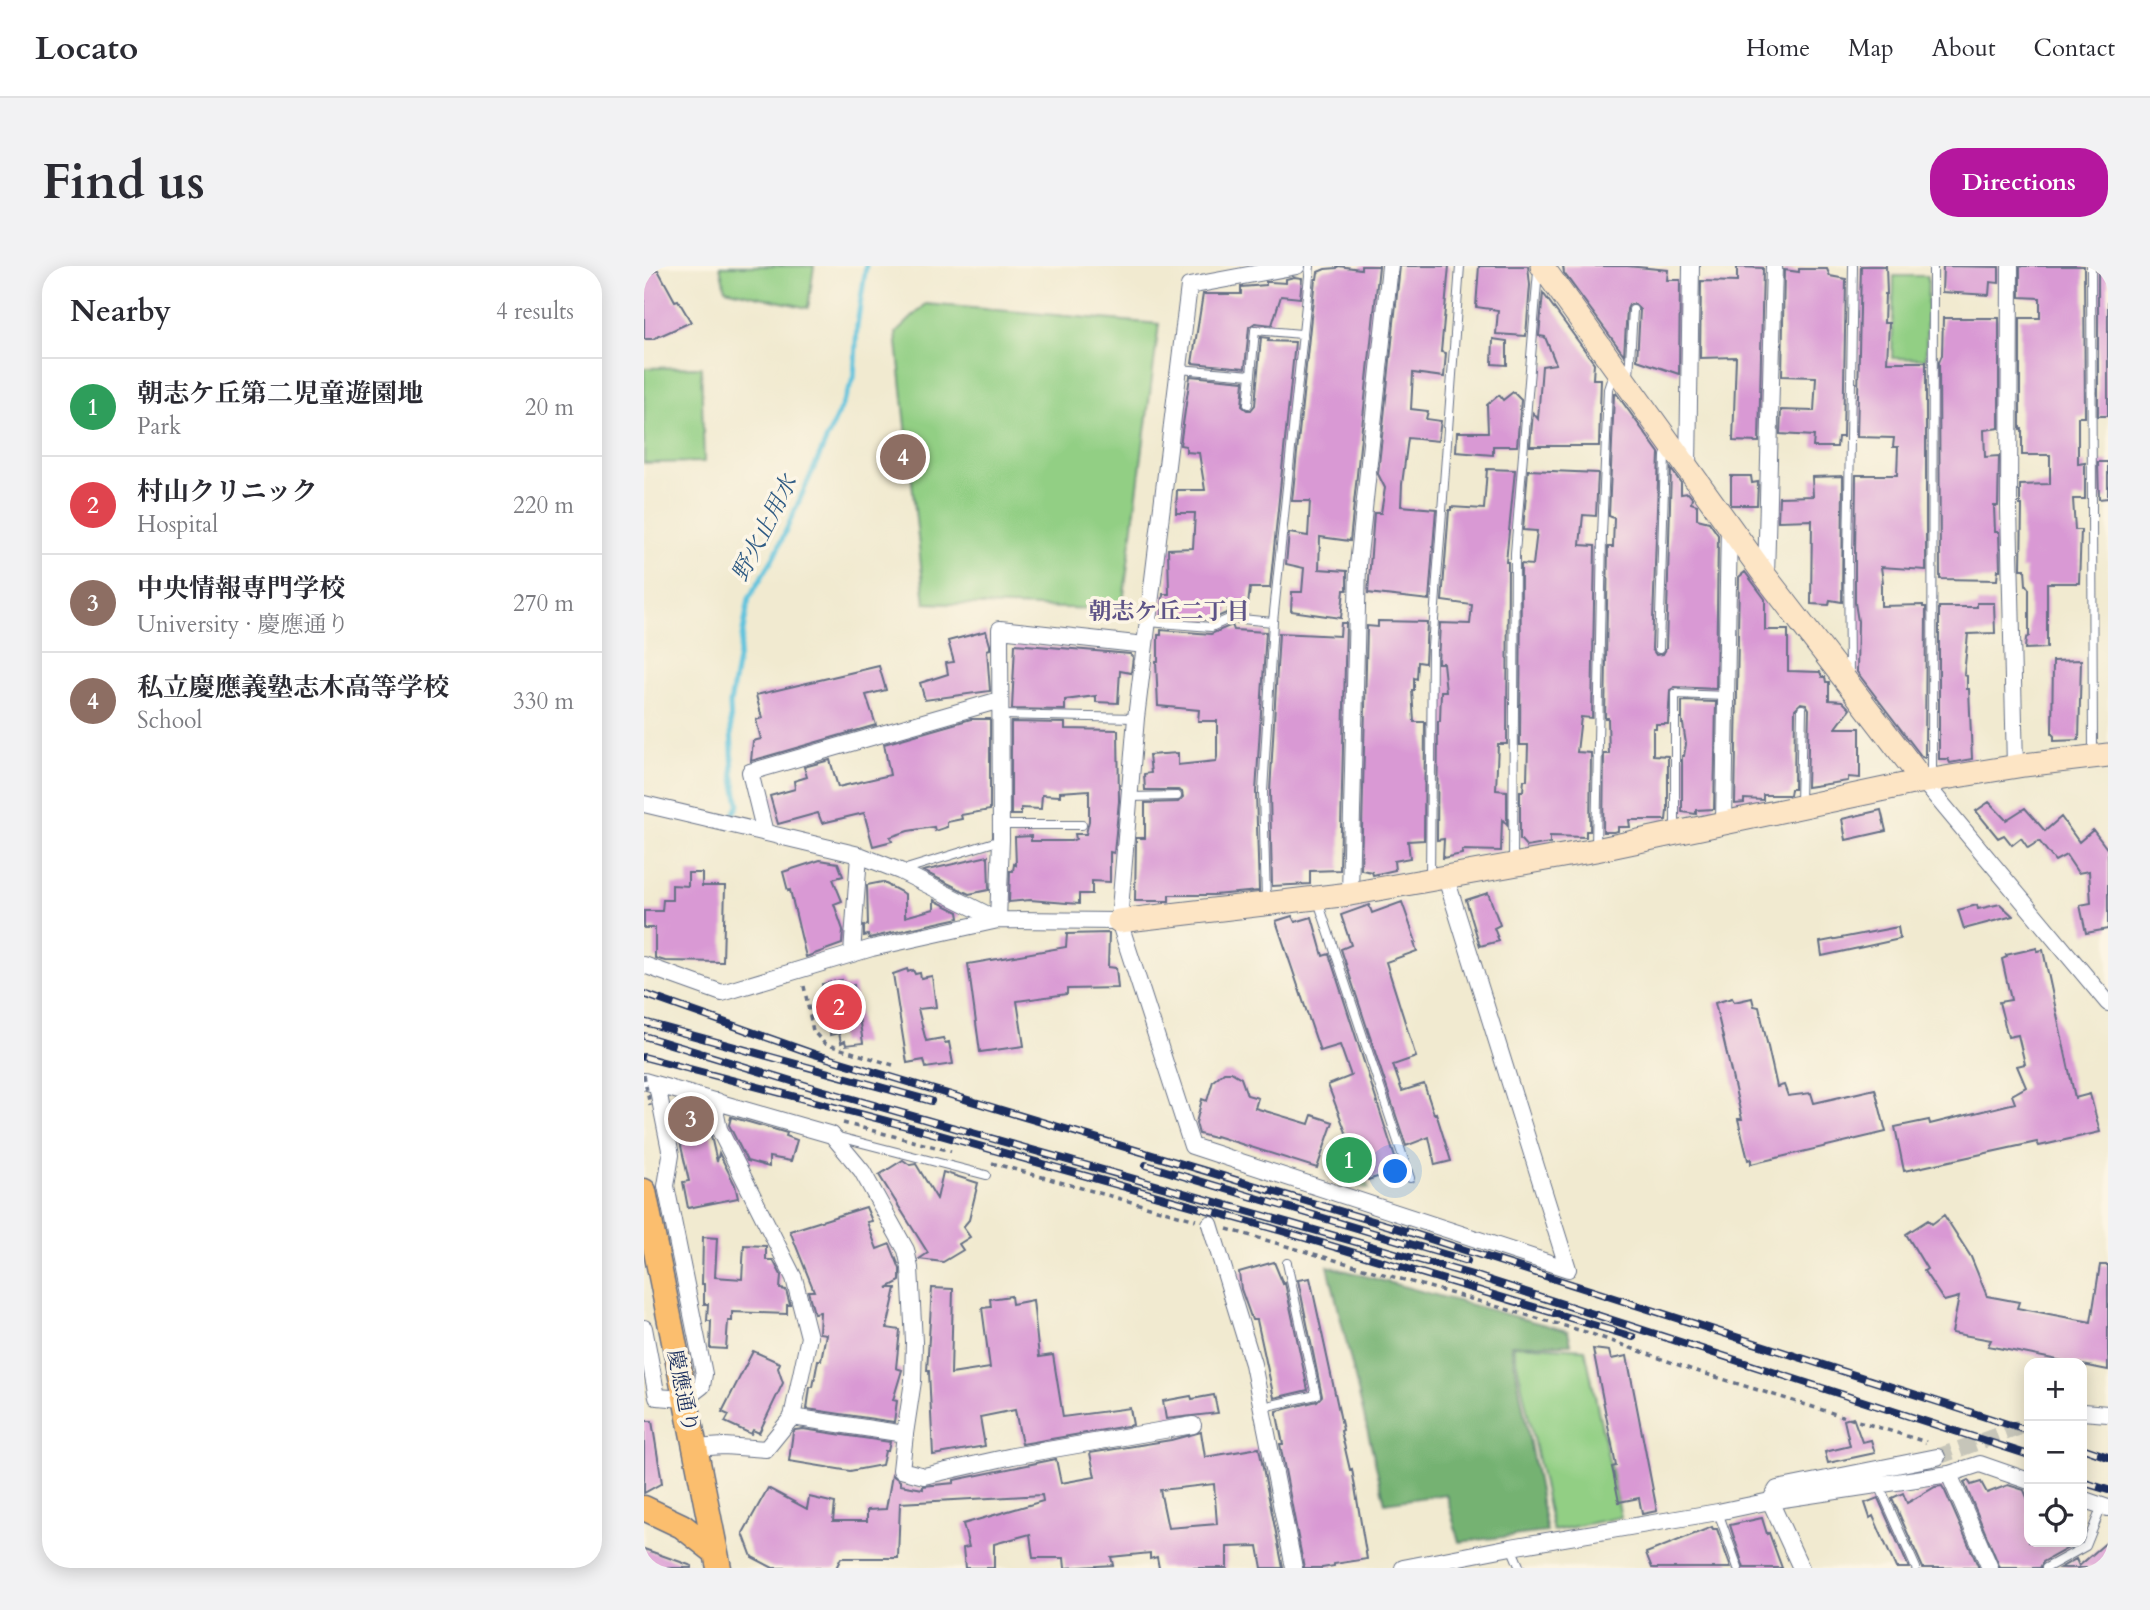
<!DOCTYPE html>
<html lang="en">
<head>
<meta charset="utf-8">
<style>
  :root { --surface:#fff; --page:#f2f2f3; --text:#2b2b33; --muted:#7c7c81; --line:#e1e1e2; --accent:#b5179e }
  body { margin:0; font-family:Cardo,"Noto Serif JP",serif; background:var(--page); color:var(--text) }
  .controls { position:absolute; right:21px; bottom:21px; display:grid; overflow:hidden; border-radius:14px; box-shadow:0 4px 18px #0003 }
  .controls button { width:63px; height:63px; display:grid; place-items:center; padding:0; border:0; border-bottom:2px solid var(--line); background:var(--surface); color:var(--text); font:35px sans-serif }
  .you { position:absolute; left:752px; top:906px; width:24px; height:24px; margin:-18px; border:5px solid #fff; border-radius:50%; background:#1a73e8; box-shadow:0 0 0 10px #1a73e833 }
  .badge { display:grid; place-items:center; width:46px; height:46px; border-radius:50%; background:var(--accent); color:#fff; font-size:23px; font-weight:700 }
  .pin { position:absolute; translate:-50% -50%; border:4px solid #fff; box-shadow:0 2px 7px #0006 }
  .list { margin:0; padding:0; list-style:none }
  h2 { display:flex; justify-content:space-between; align-items:center; height:91px; margin:0; padding:0 28px; font-size:30px }
  h2 small { font-size:23px; font-weight:400; color:var(--muted) }
  .list li { display:grid; grid-template-columns:46px 1fr auto; gap:21px; align-items:center; box-sizing:border-box; height:98px; padding:0 28px; border-top:2px solid var(--line) }
  .list b { display:block; font-size:26px; white-space:nowrap }
  .list p { margin:0; font-size:23px; white-space:nowrap; color:var(--muted) }
  .list em { font-size:23px; font-style:normal; color:var(--muted) }
  .icon { flex:none; width:38px; height:38px; fill:none; stroke:currentColor; stroke-width:2; stroke-linecap:round; stroke-linejoin:round }
  .map { position:relative; flex:none; width:1464px; height:1302px; overflow:hidden; border-radius:28px }
  header { display:flex; align-items:center; gap:42px; box-sizing:border-box; height:98px; padding:0 35px; background:var(--surface); border-bottom:2px solid var(--line) }
  header strong { font-size:33px }
  nav { display:flex; gap:38px; margin-inline-start:auto; font-size:24px }
  .intro { display:flex; align-items:center; justify-content:space-between; box-sizing:border-box; height:168px; padding:0 42px }
  h1 { margin:0; font-size:49px }
  .button { padding:18px 32px; border-radius:28px; background:var(--accent); color:#fff; font-size:24px; font-weight:700 }
  main { display:flex; gap:42px; padding:0 42px }
  aside { flex:1; background:var(--surface); border-radius:28px; box-shadow:0 4px 18px #0003 }
  .map>svg:first-child { display:block }
  .green { fill:#92cf84; stroke:#567f71; stroke-width:2 }
  .forest { fill:#75b272; stroke:#487068; stroke-width:2 }
  .lines { fill:none; stroke-linecap:round; stroke-linejoin:round }
  .stream { stroke:#5fc3dd; stroke-width:5 }
  .building { fill:#d999d4; fill-rule:evenodd }
  .street-tunnel { stroke:#c6c5b9; stroke-width:16; stroke-dasharray:16 8; stroke-linecap:butt }
  .lane-casing { stroke:#667086; stroke-width:10 }
  .street-casing { stroke:#667086; stroke-width:18 }
  .secondary-casing { stroke:#667086; stroke-width:25 }
  .primary-casing { stroke:#667086; stroke-width:27 }
  .path { stroke:#667086; stroke-width:3.5; stroke-dasharray:5 5; stroke-linecap:butt }
  .lane { stroke:#fff; stroke-width:8 }
  .street { stroke:#fff; stroke-width:16 }
  .secondary { stroke:#fde5c5; stroke-width:23 }
  .primary { stroke:#fbbe6e; stroke-width:24 }
  .rail-casing { stroke:#1b2f5e; stroke-width:8 }
  .rail { stroke:#fcf5e5; stroke-width:5; stroke-dasharray:16; stroke-linecap:butt }
  .path-bridge { stroke:#667086; stroke-width:3.5; stroke-dasharray:5 5; stroke-linecap:butt }
  .labels { text-anchor:middle; stroke-width:7; stroke-linejoin:round; paint-order:stroke }
  .street-label { font-size:21px; fill:#1b2f5e; stroke:#fcf5e5 }
  .water-label { font-size:23px; font-style:italic; fill:#2f5b84; stroke:#fcf5e5 }
  .neighbourhood-label { font-size:23px; font-weight:bold; fill:#5e5487; stroke:#fcf5e5 }
</style>
</head>
<body>
<header>
<strong>Locato</strong>
<nav><a>Home</a><a>Map</a><a>About</a><a>Contact</a></nav>
</header>
<div class="intro"><h1>Find us</h1><a class="button">Directions</a></div>
<main>
<aside>
<h2>Nearby<small>4 results</small></h2>
<ul class="list">
<li><span class="badge" style="background:#2e9e5b">1</span><div><b>朝志ケ丘第二児童遊園地</b><p>Park</p></div><em>20 m</em></li>
<li><span class="badge" style="background:#e0444e">2</span><div><b>村山クリニック</b><p>Hospital</p></div><em>220 m</em></li>
<li><span class="badge" style="background:#8d6e63">3</span><div><b>中央情報専門学校</b><p>University · 慶應通り</p></div><em>270 m</em></li>
<li><span class="badge" style="background:#8d6e63">4</span><div><b>私立慶應義塾志木高等学校</b><p>School</p></div><em>330 m</em></li>
</ul>
</aside>
<div class="map">
<svg width="1464" height="1302" viewBox="0 0 1464 1302">
  <rect width="100%" height="100%" fill="#fcf5e5"/>
  <filter id="ink" filterUnits="userSpaceOnUse"><feTurbulence type="fractalNoise" baseFrequency=".0143" numOctaves="2"/><feDisplacementMap in="SourceGraphic" scale="14" xChannelSelector="R" yChannelSelector="G"/><feConvolveMatrix kernelMatrix="1 2 1 2 8 2 1 2 1" color-interpolation-filters="sRGB"/></filter>
  <filter id="wash" filterUnits="userSpaceOnUse"><feTurbulence type="fractalNoise" baseFrequency=".00686" numOctaves="4" result="noise"/><feDisplacementMap in="SourceGraphic" scale="28" xChannelSelector="R" yChannelSelector="G"/><feGaussianBlur stdDeviation="1.57" result="paint"/><feColorMatrix in="noise" values="0 0 0 0 0 0 0 0 0 0 0 0 0 0 0 0 0 1.4 0 .05"/><feComposite in="paint" operator="in"/></filter>
  <g filter="url(#wash)">
    <rect width="100%" height="100%" fill="#f1ead0"/>
    <path class="green" d="M76 0H170L164 42 81 23Z
      M1250 10H1284L1282 93 1248 92Z
      M282 38 515 58 478 344 281 337 252 67Z
      M57 101 60 196 0 197V102Z
      M704 876 725 923 691 913Z
      M869 1079 941 1083 977 1251 909 1265Z"/>
    <path class="forest" d="M684 1000 924 1065 927 1078 867 1079 903 1266 815 1276 802 1228 741 1237Z"/>
    <g class="lines">
      <path class="stream" d="M91 546 95 538 89 508 86 438 105 332 131 289 210 112 213 59 222 0"/>
    </g>
    <g id="blocks">
      <path class="building" d="M694 0 717 3V0H735L706 275 676 271 675 303 703 305V324H700L697 352 647 345 648 326H658L660 302 642 298 645 267 664 270 666 235H648L671 13H673L674 6 681 3 693 2Z
        M756 0H805L797 86 802 87 800 111 769 107 767 143 784 145 782 153 797 155 794 175 764 172 758 218 757 240 792 243 785 334 724 327 730 247H737L741 222 734 208Z
        M835 0H884L886 19 882 70 852 68 854 44 832 41Z
        M919 0H983L1024 4 1023 14H1036L1035 108 993 94 996 44 990 38 985 39 983 43 980 89 920 7Z
        M1217 0H1242L1243 28H1241L1240 57H1245L1243 96H1282V304L1237 301 1239 316 1237 317V340L1279 339V341H1282L1281 492 1278 491 1213 406 1214 355 1211 337V288L1212 209H1253L1254 181H1249L1250 172 1213 171Z
        M1299 0 1355 1V17L1346 16 1345 29 1298 26Z
        M1378 0H1440L1441 151H1434V198L1441 197V233H1429L1431 264H1437L1435 317H1403V382L1381 383 1382 372 1385 370V323L1382 319 1381 303H1377L1378 239H1376V219L1406 218V189H1378V163H1376V52H1396V32L1376 31V1Z
        M1454 0H1464V150H1454Z
        M1093 1 1119 2 1115 176 1089 175 1092 91 1056 92 1057 15 1093 16Z
        M1155 3H1183L1186 10 1202 13 1199 171H1194L1193 181H1169L1170 170 1136 168 1137 144 1170 145 1172 111 1138 110 1140 4 1155 6Z
        M14 4 31 35 34 34 47 56 9 73H0V11Z
        M650 11 658 12 656 32 637 30 628 59 611 57 605 61 601 102 548 97 559 28H597V21L622 19V16H626L642 17V13Z
        M899 27 950 97 949 113H957L955 180H886L889 147 894 153 898 100 912 98 901 71 895 70Z
        M1299 52H1355V162L1340 164 1341 191 1355 190 1354 240H1350L1351 266H1355L1356 304H1354L1353 314 1296 313 1295 96 1298 89Z
        M617 71 625 72 624 75 651 76 626 322H606L604 339 583 335 585 346 566 354 518 350 519 328H525L524 283 549 282 551 247H532L533 224H561L555 187 542 186V180L536 179 546 110 600 115 598 140 603 144H607L611 139Z
        M849 73 863 75V99L848 98Z
        M869 126 877 134 873 180H849V189L812 186 813 166H844L843 139 855 129 859 134Z
        M972 127 1015 187 1008 383 1012 389 1019 388 1022 383 1027 203 1037 217V228L1044 227 1048 232 1047 237 1053 239V253L1065 256 1074 269 1072 423 1031 421 1026 424 1024 458H1012V462H1009V489L1024 490V545H1023L1022 554H985L986 561H974V565L969 566H959L960 488H965L964 452H961L964 281H969L970 252 965 250 970 128Z
        M1454 196H1464V232L1455 233Z
        M843 203 871 204 862 296H864L863 478H854L852 524 863 525V559L858 553 857 585 818 584V588L799 592 800 573 793 574 794 455H796L797 425H802L799 397H794L796 357 826 358 828 339 798 335 805 244H807V241L840 243Z
        M884 204 954 207 952 250 939 249 936 279 951 280 948 452 937 451 933 486 947 487 946 565H942V571L906 570V577L883 581 876 573V525H879L880 514H883L884 479H876L877 298 889 299 893 265 879 264Z
        M1087 210H1107L1108 217 1114 216 1113 239H1087Z
        M1199 210 1198 336 1186 334 1185 339 1167 338 1168 254 1134 255 1135 231 1169 230 1168 211Z
        M1101 306 1121 333V364H1144V405L1176 406 1178 411H1181L1182 416H1185V434L1198 435 1206 443 1192 462H1216V512L1204 511V515L1163 521 1165 443 1162 438 1157 437 1151 443 1150 523H1147L1146 529H1119V534L1100 533V537L1091 538 1095 311Z
        M1333 337H1350L1351 367 1324 368 1320 409 1323 410V423H1325L1328 493 1306 497 1304 493H1295V341H1333Z
        M734 355 783 356 781 397 774 396 773 413 770 412V424H768L770 456H781L780 574 764 575 766 592 750 595 751 604 729 609 728 606 717 604 723 360 734 361Z
        M697 357H702L696 604 666 605V618L628 620 626 526 635 367 696 370Z
        M588 359 590 364 622 366 612 526 615 625 570 629H525V635H491L492 572H501V537L534 536 539 531 538 526 534 524H501L500 508 507 507 505 489 534 487V499L572 495 573 491V455H554L555 444 514 440 512 395H514V369H517V364L567 368Z
        M342 365 346 379V383L343 384 346 425 281 434 276 417 304 408 302 397 310 396 304 375Z
        M371 378 486 388 489 391 487 407 476 405 474 437 452 436V430L421 434V444L368 443Z
        M1437 394 1435 474 1410 475V470L1408 468 1409 395Z
        M235 400 242 424 222 429 232 459 107 495 109 475 117 473 112 454 118 452 112 429Z
        M1038 435 1072 436 1070 543 1052 544V548L1038 546V490H1040L1042 478 1039 458H1038Z
        M327 453H346V544L317 549 318 553 303 556V561L291 565 290 561 264 565 246 571 248 575 229 580 220 547 178 557 174 547 134 558 126 530 151 523 150 515 163 511 160 501 186 494 194 521 246 509 240 478Z
        M367 456 421 457V463L474 464 475 535 470 587 466 586V616L448 615V628H435V638L386 634 365 636 366 605H369L370 598 372 599 371 571 387 570V575H427L432 573 431 568H442L445 555V524L416 526V530L398 529 397 543 377 542V549H367Z
        M1345 536 1362 554 1381 542 1401 565 1417 551 1435 576 1449 564 1464 584V663L1442 667 1436 639 1447 637 1445 605 1434 607 1422 589 1411 595 1395 575 1384 582 1377 572 1368 579 1360 569 1354 572 1332 545Z
        M1237 544 1242 565 1202 574 1198 553Z
        M344 590 345 624 325 628 279 605Z
        M176 594 194 597 199 610 189 613 198 635 190 638 199 664 198 678 162 691 146 624 144 625 139 606Z
        M44 607H58V620H81L79 696 21 695 11 692V662H0V645H18L19 634H28V619L44 620Z
        M238 616 261 628V651L290 643V634L314 646 315 652 225 672 224 669 220 670V660L224 659 223 619Z
        M844 627 856 659 850 662 855 675 836 680 822 634Z
        M758 636 772 676 770 677 773 685 742 696 772 791 749 799 758 825 780 818 790 848 792 847 807 895 791 899 785 871 762 880 697 683 707 679 697 649 725 639 728 647Z
        M1356 638 1369 650 1320 663 1314 644 1333 639 1334 643Z
        M648 650 651 656 668 651 679 690 685 688 755 904 724 914 715 889 711 890 684 819 707 810 696 779 676 785 632 655Z
        M1254 661 1256 673 1178 690 1176 676Z
        M465 667 464 701 472 702 474 722 423 723V728L373 735 380 780 336 786 324 698 422 681 423 668Z
        M1393 682V685L1399 684 1431 832 1446 828 1456 866 1395 880 1393 876 1260 905 1251 861 1285 854 1286 858 1371 837 1368 829 1382 821 1373 800 1381 798 1374 769 1364 771 1355 736 1367 734 1358 693 1363 691 1362 689Z
        M263 703 264 706 269 704 271 708 276 707 277 712 288 710 292 741 274 743 282 775 299 772 301 777 305 776 309 798 282 802 280 794 263 797 249 708Z
        M198 714 200 721 210 719 219 777 202 779 201 775 197 777 195 767 186 769 178 718Z
        M1088 732 1090 736 1108 732 1110 740 1115 741 1133 821 1140 819 1144 830 1167 827 1170 837 1231 823 1242 866 1107 898V893L1104 894 1094 853H1098L1071 737Z
        M580 806H587L597 812 603 829 614 832 611 842 665 858 668 849 689 856 673 902 572 870 571 872 555 868 552 857 558 833 563 835 569 815Z
        M48 840 61 844 73 896 75 887 91 919 94 932 44 942 39 916 45 915 28 841Z
        M87 851 143 867 142 870 153 874 147 895 125 891V901L103 895 85 859Z
        M259 894 266 899 272 898 293 933 299 906 334 917 325 954 319 961 326 971 315 978 319 984 299 996 275 993 284 987 235 909Z
        M222 941 228 955 223 956 233 983 246 978 256 1003V1015L243 1022H252L243 1062 256 1064 252 1102 258 1104 249 1134 253 1135 250 1156 163 1143 166 1121H169L174 1094H177L182 1068 175 1067 176 1046 170 1047 164 1025H170L146 965Z
        M1300 949 1327 991 1343 1030 1375 1036 1373 1042 1447 1056 1456 999H1464V1104L1344 1080 1347 1074 1308 1067 1315 1031 1300 1035 1280 1005 1283 1003 1262 968 1284 954 1288 958Z
        M59 971 73 972 71 1011 98 1013 100 979 122 980V994H129L137 1009 136 1023 142 1024 146 1039H143V1048L88 1046V1055H84L82 1083 66 1082 67 1055H63L64 1038H60V1018H58Z
        M630 996 639 1018 641 1017 664 1124 630 1132 613 1054H608L597 1023 595 1006Z
        M666 1012 699 1164 697 1165 706 1204 708 1203 723 1293 690 1298V1300L678 1302H660L636 1178H639L633 1149V1145L673 1135 678 1130 654 1014Z
        M288 1022 309 1023 307 1108 346 1102 338 1042 347 1041 346 1033 367 1030 368 1038 389 1034 395 1091 409 1089 419 1151 486 1142 489 1159 378 1178 371 1144 336 1151 341 1180 289 1189 285 1105H283Z
        M949 1083 965 1085 967 1093 983 1090 1013 1245 998 1248 995 1232 975 1236 968 1201 972 1200Z
        M109 1085 136 1097 134 1102 139 1117 115 1167 109 1164 107 1168 81 1156 85 1149 78 1146Z
        M570 1129 574 1147 522 1153 519 1135 547 1130 548 1133Z
        M1209 1151 1218 1176 1227 1174 1231 1187 1184 1197 1181 1186 1206 1180 1200 1154Z
        M0 1155H8L18 1217 0 1227Z
        M159 1163 246 1176 244 1185H241L238 1199 206 1205 145 1195 149 1166 151 1164Z
        M557 1166 561 1191 615 1182 639 1302H618L614 1280 583 1281V1302H515L513 1291 506 1293V1287L467 1291 469 1299 421 1302 420 1292H389L386 1268 350 1278V1302H321L319 1282 325 1281 319 1258 399 1235 398 1229 256 1237 254 1292H197L192 1302H129L108 1291 99 1267 124 1222 163 1243 165 1231 191 1237 189 1255H223V1244L242 1243 248 1209 256 1215V1219L279 1223V1220L310 1217V1214L412 1193 417 1217 451 1211 446 1187 527 1174ZM570 1218 573 1258 524 1262 516 1224Z
        M1324 1214 1327 1219 1337 1216 1343 1227 1364 1219 1380 1224 1385 1236V1276H1423L1426 1281 1399 1296 1396 1302H1356L1320 1216Z
        M1298 1220 1301 1225 1335 1302H1279L1248 1232 1259 1227 1263 1237 1291 1221Z
        M1234 1232 1265 1302H1252L1229 1250 1226 1252 1221 1237Z
        M1118 1252 1123 1268 1125 1267 1138 1302H1100L1086 1259Z
        M1068 1261 1069 1263H1073L1087 1302H1008L1002 1287Z
        M1464 1275V1302H1416L1432 1293 1435 1300Z
        M0 1283 48 1300V1302H0Z"/>
    </g>
  </g>
  <g filter="url(#ink)">
    <use href="#blocks" fill-opacity="0" stroke="#667086" stroke-width="2"/>
    <g class="lines">
      <path class="street-tunnel" d="M1293 1191 1385 1158"/>
      <defs>
        <path id="lane" d="M1447 0 1449 487
          M535 103 607 109 611 64 657 68
          M985 110 989 44
          M604 138 607 109
          M504 356 567 361 587 352 629 356
          M1015 383 1021 190 1025 180
          M1205 409 1204 288 1209 0
          M357 449 492 452
          M1288 511 1289 0
          M486 531 533 530
          M1156 538 1158 443
          M357 559H438
          M1031 564V428L1082 430
          M952 581 958 270 964 123 970 105
          M869 596 871 287 894 5
          M259 604 357 574
          M786 612 788 381 816 0
          M622 635 619 526 629 356 666 0
          M674 635 766 912
          M191 870 342 909
          M619 1141 672 1129 643 997
          M1235 1219 1272 1302
          M1074 1246 1094 1302
          M867 1281 876 1302
          M1402 1302 1442 1280 1458 1240"/>
        <path id="street" d="M653 0 545 20 492 452 475 655 548 880 924 1003 802 612
          M1366 0 1365 241 1371 501
          M1044 202 1047 0
          M1122 311 1130 0
          M1279 515 1464 737
          M0 538 215 589 256 605 354 654 357 574 356 363 501 379
          M1080 556 1085 258
          M121 567 106 506 356 434
          M706 628 714 299 746 0
          M208 688 215 589
          M0 699 78 727 228 682 354 654 475 655
          M0 815 188 869 218 905 262 984 266 1002 270 1076 269 1115 261 1168 148 1151
          M566 958 609 1098 650 1302
          M0 1062 13 1131 41 1133 58 1120 60 1108 22 920 27 889 13 819
          M1438 1146 1464 1148
          M261 1168 257 1204 280 1210 369 1190 549 1159
          M50 1182 80 1180 122 1183 148 1151 165 1071 150 1012 75 863 72 849 73 835
          M1305 1208 1346 1302
          M1438 1233 1464 1242
          M1126 1235 1133 1223 1293 1191
          M1126 1235 1157 1302
          M759 1302 867 1281 1074 1246 1126 1235 1305 1208 1336 1198 1385 1215"/>
        <path id="secondary" d="M898 0 1122 311 1279 515
          M475 655 706 628 952 584 1264 518 1380 499 1464 489"/>
        <path id="primary" d="M0 925 75 1302
          M0 1242 38 1260 70 1285"/>
      </defs>
      <use href="#lane" class="lane-casing"/>
      <use href="#street" class="street-casing"/>
      <use href="#secondary" class="secondary-casing"/>
      <use href="#primary" class="primary-casing"/>
      <path class="path" d="M160 720 169 765 181 778 249 799
        M199 857 307 885
        M348 897 552 954
        M583 963 945 1067 1046 1103 1282 1176"/>
      <use href="#lane" class="lane"/>
      <use href="#street" class="street"/>
      <use href="#secondary" class="secondary"/>
      <use href="#primary" class="primary"/>
      <defs>
        <path id="rail" d="M0 728 170 788 749 961 1385 1165
          M0 756 287 835
          M0 770 177 824 832 1010 1385 1189
          M0 791 296 869 638 965 989 1071
          M502 899 823 995
          M1438 1182 1464 1191
          M1438 1216 1464 1224"/>
      </defs>
      <use href="#rail" class="rail-casing"/>
      <use href="#rail" class="rail"/>
      <path class="path-bridge" d="M0 809 6 840"/>
    </g>
  </g>
  <g class="labels">
    <g class="street-label">
      <text transform="translate(39 1125) rotate(79)" y="7">慶應通り</text>
    </g>
    <g class="water-label">
      <text transform="translate(120 262) rotate(-63)" y="8">野火止用水</text>
    </g>
    <g class="neighbourhood-label">
      <text x="525" y="353">朝志ケ丘二丁目</text>
    </g>
  </g>
</svg>
<div class="controls">
<button>+</button>
<button>−</button>
<button><svg class="icon" aria-label="locate" viewBox="0 0 24 24"><circle cx="12" cy="12" r="6"/><path d="M12 2v4M12 18v4M2 12h4M18 12h4"/></svg></button>
</div>
<div class="you"></div>
<div class="pin badge" style="left:705px;top:894px;background:#2e9e5b">1</div>
<div class="pin badge" style="left:195px;top:741px;background:#e0444e">2</div>
<div class="pin badge" style="left:47px;top:853px;background:#8d6e63">3</div>
<div class="pin badge" style="left:259px;top:191px;background:#8d6e63">4</div>
</div>
</main>
</body>
</html>
